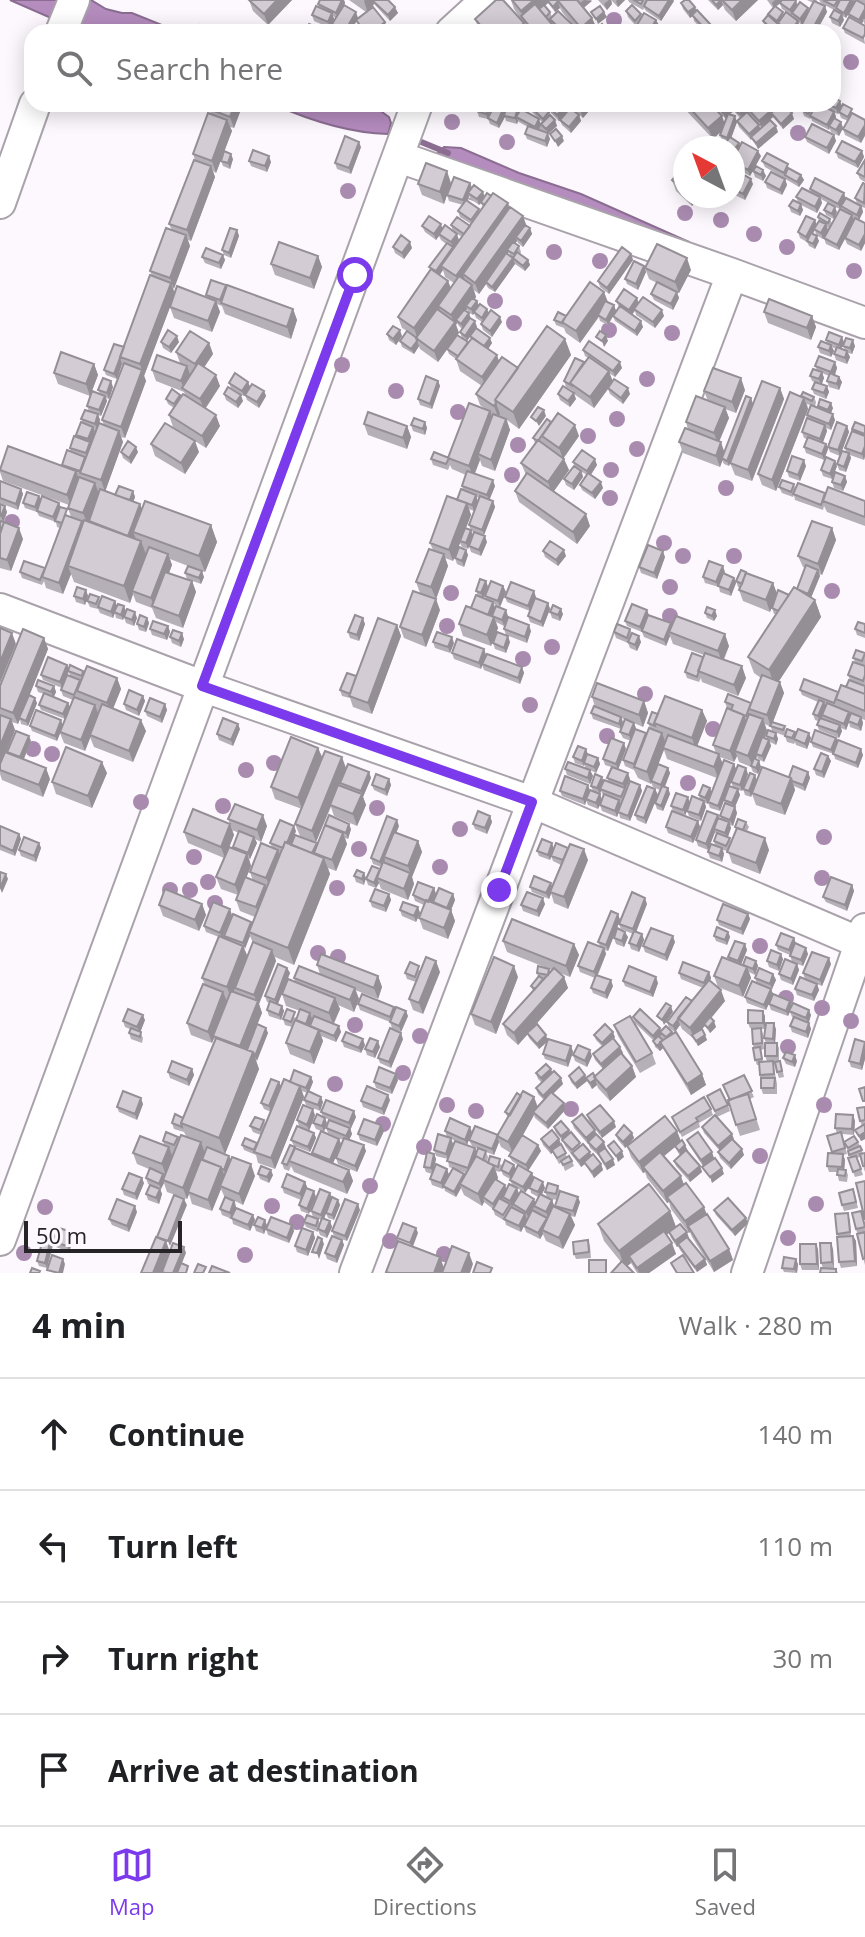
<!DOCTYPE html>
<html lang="en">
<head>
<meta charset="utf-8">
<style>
  :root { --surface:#fff; --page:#f2f2f2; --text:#202124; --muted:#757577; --line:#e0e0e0; --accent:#7c3aed }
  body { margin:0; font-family:"Open Sans",sans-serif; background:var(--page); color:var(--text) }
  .compass { position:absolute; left:673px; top:136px; width:72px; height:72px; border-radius:50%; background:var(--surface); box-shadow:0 4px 20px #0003; rotate:319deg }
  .scale { position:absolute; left:24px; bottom:20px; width:158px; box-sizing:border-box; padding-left:8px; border:4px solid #272428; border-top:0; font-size:22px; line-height:28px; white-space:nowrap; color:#272428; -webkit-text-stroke:6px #fdf8fe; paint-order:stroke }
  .stop { position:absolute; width:24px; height:24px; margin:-18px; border:6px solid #7c3aed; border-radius:50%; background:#fff }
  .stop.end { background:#7c3aed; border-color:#fff; box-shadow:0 2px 8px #0008 }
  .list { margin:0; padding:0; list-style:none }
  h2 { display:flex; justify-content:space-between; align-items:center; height:104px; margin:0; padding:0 32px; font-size:34px }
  h2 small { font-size:26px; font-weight:400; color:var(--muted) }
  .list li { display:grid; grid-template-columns:52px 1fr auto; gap:24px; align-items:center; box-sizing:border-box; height:112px; padding:0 32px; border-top:2px solid var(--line) }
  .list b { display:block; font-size:30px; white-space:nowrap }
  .list em { font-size:26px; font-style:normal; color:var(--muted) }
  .icon { flex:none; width:44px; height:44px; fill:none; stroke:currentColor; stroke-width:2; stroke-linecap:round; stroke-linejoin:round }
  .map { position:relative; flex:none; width:865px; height:1273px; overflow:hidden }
  .search { position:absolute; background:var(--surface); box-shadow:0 4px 20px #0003; left:24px; right:24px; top:24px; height:88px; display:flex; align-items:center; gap:20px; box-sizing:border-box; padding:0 28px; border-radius:24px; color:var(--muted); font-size:30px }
  .sheet { height:552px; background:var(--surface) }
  nav { display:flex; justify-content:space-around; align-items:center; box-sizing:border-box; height:112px; border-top:2px solid var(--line); background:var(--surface); font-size:22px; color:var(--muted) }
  nav a { display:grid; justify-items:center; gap:4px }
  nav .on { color:var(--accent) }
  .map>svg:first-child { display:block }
  .water { fill:#b48cbe; stroke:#8a6d91; stroke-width:2 }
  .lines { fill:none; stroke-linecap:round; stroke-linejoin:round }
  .stream { stroke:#8a6d91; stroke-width:6 }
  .minor-casing { stroke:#a9a2ab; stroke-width:34 }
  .minor { stroke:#fff; stroke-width:30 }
  .tree { fill:#a98bb0 }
  .wall { fill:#b5afb7; fill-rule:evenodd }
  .shaded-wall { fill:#948f95 }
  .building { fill:#d3ccd5; stroke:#948f95; stroke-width:2 }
  .route { stroke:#7c3aed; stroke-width:10 }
</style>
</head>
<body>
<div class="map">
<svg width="865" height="1273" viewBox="0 0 865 1273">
  <rect width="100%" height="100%" fill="#fdf8fe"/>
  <path class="water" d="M10 0H91L106 9 122 13H132L179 32 199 25 205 32H83Z
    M273 104H371L389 117 391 123 388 134C349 133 309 120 273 104Z
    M444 147 461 148 519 173 581 194 689 242 691 253 442 157 438 153Z"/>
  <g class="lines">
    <path class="stream" d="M414 139 448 153"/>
    <defs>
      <path id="minor" d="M61 32 74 0
        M451 32 486 0
        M399 157 732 274 865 323
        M0 203 35 104
        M0 609 202 686 532 802 865 945
        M0 1240 417 104
        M355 1273 732 274
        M747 1273 865 929"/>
    </defs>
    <use href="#minor" class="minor-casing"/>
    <use href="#minor" class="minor"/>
  </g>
  <g class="tree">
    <circle cx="614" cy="20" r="8"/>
    <circle cx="851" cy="62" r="8"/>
    <circle cx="452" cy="122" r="8"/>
    <circle cx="798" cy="133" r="8"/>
    <circle cx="507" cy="142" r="8"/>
    <circle cx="348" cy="191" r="8"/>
    <circle cx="685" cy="213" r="8"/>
    <circle cx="721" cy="220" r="8"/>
    <circle cx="754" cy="234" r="8"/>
    <circle cx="787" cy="247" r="8"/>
    <circle cx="554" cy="252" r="8"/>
    <circle cx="600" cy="261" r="8"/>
    <circle cx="854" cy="271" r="8"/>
    <circle cx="495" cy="301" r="8"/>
    <circle cx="514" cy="323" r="8"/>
    <circle cx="609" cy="330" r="8"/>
    <circle cx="672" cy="333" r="8"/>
    <circle cx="342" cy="365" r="8"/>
    <circle cx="647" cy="379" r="8"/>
    <circle cx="396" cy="391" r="8"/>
    <circle cx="458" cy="412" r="8"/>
    <circle cx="617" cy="419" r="8"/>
    <circle cx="588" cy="436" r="8"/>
    <circle cx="518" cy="445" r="8"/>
    <circle cx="637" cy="449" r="8"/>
    <circle cx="611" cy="470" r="8"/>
    <circle cx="512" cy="475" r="8"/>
    <circle cx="726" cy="488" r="8"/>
    <circle cx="610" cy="498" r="8"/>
    <circle cx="12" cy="522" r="8"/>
    <circle cx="664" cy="543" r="8"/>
    <circle cx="683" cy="556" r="8"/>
    <circle cx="734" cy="556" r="8"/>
    <circle cx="670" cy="587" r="8"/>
    <circle cx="832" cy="591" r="8"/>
    <circle cx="451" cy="593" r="8"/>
    <circle cx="670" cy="616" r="8"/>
    <circle cx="447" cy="626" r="8"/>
    <circle cx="552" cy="647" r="8"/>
    <circle cx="523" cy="659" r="8"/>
    <circle cx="645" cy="694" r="8"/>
    <circle cx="530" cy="705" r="8"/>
    <circle cx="713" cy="729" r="8"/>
    <circle cx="607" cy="736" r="8"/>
    <circle cx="33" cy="749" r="8"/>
    <circle cx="52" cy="754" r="8"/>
    <circle cx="274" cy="763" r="8"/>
    <circle cx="246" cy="770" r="8"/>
    <circle cx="688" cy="783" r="8"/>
    <circle cx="141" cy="802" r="8"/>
    <circle cx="223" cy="806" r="8"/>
    <circle cx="377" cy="808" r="8"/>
    <circle cx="460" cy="829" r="8"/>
    <circle cx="824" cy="837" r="8"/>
    <circle cx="359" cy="849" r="8"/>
    <circle cx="194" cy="857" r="8"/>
    <circle cx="440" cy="867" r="8"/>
    <circle cx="822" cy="878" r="8"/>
    <circle cx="208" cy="882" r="8"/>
    <circle cx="337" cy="888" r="8"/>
    <circle cx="170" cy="890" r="8"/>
    <circle cx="190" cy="890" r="8"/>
    <circle cx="215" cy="903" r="8"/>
    <circle cx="760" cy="946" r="8"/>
    <circle cx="318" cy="953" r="8"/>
    <circle cx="338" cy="957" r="8"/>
    <circle cx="786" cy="998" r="8"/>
    <circle cx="822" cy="1008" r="8"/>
    <circle cx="851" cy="1021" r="8"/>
    <circle cx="355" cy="1025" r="8"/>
    <circle cx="420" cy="1036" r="8"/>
    <circle cx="788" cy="1047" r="8"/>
    <circle cx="403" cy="1073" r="8"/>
    <circle cx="335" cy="1084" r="8"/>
    <circle cx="447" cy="1105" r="8"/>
    <circle cx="824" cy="1105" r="8"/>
    <circle cx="571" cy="1109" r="8"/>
    <circle cx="476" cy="1111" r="8"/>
    <circle cx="383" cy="1124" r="8"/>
    <circle cx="424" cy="1147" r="8"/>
    <circle cx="760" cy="1156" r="8"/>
    <circle cx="370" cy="1186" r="8"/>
    <circle cx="816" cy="1204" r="8"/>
    <circle cx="272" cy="1206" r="8"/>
    <circle cx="45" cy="1207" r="8"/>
    <circle cx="297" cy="1222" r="8"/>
    <circle cx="788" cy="1238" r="8"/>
    <circle cx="390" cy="1241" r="8"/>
    <circle cx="24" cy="1253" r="8"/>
    <circle cx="444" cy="1254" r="8"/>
    <circle cx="245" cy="1255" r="8"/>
  </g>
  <path class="wall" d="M249 0H292L268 25 253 11Z
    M320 0H344L345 3 344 5 358 18 366 12 349 0H388L398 13 390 21 374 4 371 8 387 28 382 32H363L357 21 350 32H338L334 30 332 24 336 18 333 16 334 19 330 28 314 21 312 15 319 7 318 4Z
    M511 0H592L584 8 592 18 597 29 593 32H559L556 29 557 32H528L526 30 527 32H480L475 19 522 21 514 9ZM548 3 555 12 560 8 562 12 574 26 552 17 550 12 545 6Z
    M598 0H625L618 7 611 0 612 4 607 10Z
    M628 0H673L674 1 661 21 646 11 644 8 643 10 629 2Z
    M708 0H758L736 21 725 10 723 5 718 10Z
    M767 0H795L798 5 809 11 813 3 807 0H817L816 2 825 6 827 12 816 32H808L804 30 802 25 798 22 800 27 796 32H785L779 26 780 30 778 32H771L765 27 763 21 769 17 768 14 773 8ZM780 4 782 9 793 16V18L784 14 776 6Z
    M819 0H855L858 2 857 0H865V25L863 21 862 24 865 44 845 33 843 28 850 18 848 14 850 11 846 18 842 16 844 20 840 27 832 23 830 17 834 10 821 3Z
    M681 3 695 7 697 11 713 31 704 32 694 21 693 16 690 18 683 9Z
    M626 11 642 16 659 25 655 32H635L634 30 636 26 628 17Z
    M211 104H243L234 128 230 127 232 131 216 173 213 171 215 177 191 241 188 240 190 246 173 289 175 293 207 297 206 295 227 287 293 309 297 320 291 339 225 314 222 306 217 304 220 312 212 332 174 318 170 307 144 376 146 381 125 438 121 437 123 442 105 491 115 495 133 491 135 497 133 502 140 504 142 509 211 525 217 542 205 572 192 567 204 577 201 584 187 579 185 573 188 566 170 559 172 565 169 573 192 581 196 592 183 628 156 618 152 608 136 602 133 594 130 603 74 582 71 574 63 594 46 588 44 581 42 585 22 578 20 572 45 569 60 528 57 527 56 522 39 516 37 512 25 508 23 503 39 496 41 500 60 507 68 516 71 517 68 508 69 505 3 481 0 472V468L63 466 62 465 71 452 70 448 78 438 76 435 83 423 81 419 89 411 87 406 100 394 98 390 113 387 109 399 106 398 107 401 101 416 98 415 100 420 99 424 104 425 102 420 123 365 122 364 117 379 106 375 104 370 124 347 152 276 150 271 172 230 169 224 195 160 193 154 211 114 209 109Z
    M527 104H541L549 112 557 126 548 134 550 139 547 147 527 139 525 134 528 127 519 122 518 121 517 124 506 121 505 117 499 128 490 124 488 119 479 117 477 111 493 105 490 113 506 108 521 109 541 123 542 122 528 108Z
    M542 104H552L567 112 579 115 581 121 571 133 562 125 560 120 562 118 559 121 551 113 549 108 548 109Z
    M567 104H595L583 118Z
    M680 104H711L724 123 727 117 725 118 713 104H734V105L774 110 776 109 772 104H784L794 119 783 129 773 117 761 127 749 112 760 128 778 132 758 149 752 139 751 140 739 127 737 122 731 138 739 143 740 147 761 156 750 176 734 167 733 148H699L709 145 721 144 722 147 726 142 722 141 720 135 721 131 713 139ZM734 111 740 118 737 121 730 114Z
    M822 104 842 106 854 114 865 120V136L861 143 845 135 843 129 848 121 841 118 839 112 838 114 835 113 836 117 835 119 841 122 843 128 839 136 831 132 830 129 829 130 812 121 811 118 810 119 804 116 802 110 815 106 822 105Z
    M834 135 836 141 829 154 807 142 805 137Z
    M361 147 351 174 337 169 335 163Z
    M862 151 864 157 858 168 838 158 836 152Z
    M233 159 230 169 223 166 221 161Z
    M865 160V182L860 179 857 173Z
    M249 161 271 162 267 172 251 166Z
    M762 161 789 168 801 175 804 180 799 187 765 167Z
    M685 164V196H701L692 206 676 191 672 180Z
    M763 170 766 176 763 181 755 177 753 171Z
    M733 179 753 184 745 200 733 194Z
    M785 179 787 185 782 195 767 188 765 182Z
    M451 183 444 204 422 195 418 184Z
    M470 183 472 188 485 196 523 216 526 226 530 228 532 234 523 247 518 243 517 241 515 244 519 246 521 252 520 254 528 260 530 265 525 271 515 264 513 258 510 255 509 252 507 254 513 258 515 264 495 292 488 288 486 284 479 294 474 290 476 297 475 299 477 301 479 306 502 322 492 337 483 330 481 324 482 322 476 318 474 313 473 315 468 312 467 309 466 311 469 313 470 318 477 327 476 328 492 343 488 349 499 361 518 368 565 339 571 355 519 429 507 420 510 430 495 471 482 466 480 460 475 474 495 486 489 500 493 501 495 507 484 535 471 531 469 525 479 498 477 497 474 511 469 509 471 515 466 528 471 530 473 536 487 542 481 556 471 552 469 546 472 536 468 549 462 547 460 543 453 561 445 558 448 566 436 599 420 593 416 582 433 550 430 543 463 490 462 486 466 475 452 469 450 465 448 470 433 465 431 459 448 457 487 410 480 405 476 394 482 386 460 371 456 359 449 354 447 349 438 362 420 349 419 346 414 354 402 347 400 341 407 331 402 328 398 317 431 270 429 267 446 244 441 240 439 236 436 240 425 232 422 226 443 228 459 240 454 248 462 237 453 231 451 225 470 226 471 224 460 217 458 211 463 205 449 201 447 195ZM469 196 471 199 479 205 481 203 483 207 480 212 479 209 468 201ZM443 270 445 277 454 283 451 288 448 281 440 275ZM457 323 459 326 462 329 460 332 462 338 467 341 470 337 471 338 468 343 457 335 459 333 456 325Z
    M865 184V208L862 207 863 212 859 220 865 223V243L861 251 847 244 845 239 839 250 826 244 824 238 829 228 827 227 828 230 823 239 816 235 815 230 813 234 819 241 815 249 809 246 807 242 800 238 798 232 815 220 817 225 819 221 818 217 830 219 832 224 840 209 835 207 834 219 826 215 824 210 828 203 821 199 822 203 817 213 801 205 803 210 800 216 791 212 789 206 798 202 796 197 811 193 810 189 846 198 857 203 855 198Z
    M237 230 239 236 231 258 224 255 222 250Z
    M393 247 412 248 404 259 395 253Z
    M631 254 633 260 609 294 600 287 598 281Z
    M223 255 225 260 221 269 205 263 202 257Z
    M318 256 322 267 314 289 275 275 271 264Z
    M644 266 646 272 638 290 627 284 625 279Z
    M645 268 691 270 679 293H677L679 298 673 310 654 300 651 294 657 283 649 279Z
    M604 292 608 302 614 305 616 311 614 315 619 307 616 301 639 303 664 316 655 328 636 315 635 311 632 315 643 327 637 336 615 321 613 316 608 325 600 321 599 317 580 343 566 333 564 328 556 325 554 320 566 316Z
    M764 312 812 316 816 327 811 340 768 323Z
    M387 334 402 336 396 345 389 340Z
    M826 340 844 342 841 349 845 350 843 346H855L852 354 848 353 850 357 847 364 836 360 834 354 836 349 832 347 834 351 831 357 820 353 818 347 827 344Z
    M161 342H179L171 353 163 348Z
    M209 343 213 354 204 367 220 386 206 408 220 426 206 448 173 427 169 415 174 408 168 404 166 399 181 397 185 395 184 392 156 381 152 370 183 365 180 363 176 352Z
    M583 350 622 368 615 377 609 373 612 381 630 394 623 404 610 394 608 389 594 408 574 394 573 391 566 387 564 381 584 363 588 358 585 356Z
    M835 362 837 368 835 375 839 377 842 382 839 390 829 387 827 381 829 376 822 373 824 378 822 384 827 386 829 392 826 399 814 394 812 389 815 382 812 381 810 376 817 370 815 366Z
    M94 364 98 375 90 396 58 384 54 373Z
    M438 381 440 386 432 409 420 405 418 399Z
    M248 382 250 387 264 391 266 396 259 408 247 400 245 395 244 396 231 388 229 383Z
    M780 388 784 399 752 481 735 475 730 463Z
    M745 390 736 413 725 409 729 418 719 442 724 452 751 398 753 404 729 466 724 464 722 460 720 467 683 453 679 442 688 430 686 422 708 401 704 391Z
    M224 394 243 401 238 408 226 400Z
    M558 394 576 399 570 407 560 400Z
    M801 396 814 397 816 402 815 407 819 408 818 406 833 408 831 413 835 420 831 430 826 428 827 431 823 442 826 444 828 449 824 460 806 453 804 447 807 439 804 438 802 432 810 405 807 404 808 409 776 491 762 485 758 474Z
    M425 422 427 428 425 435 413 431 411 425Z
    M552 423 579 436 563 458 569 470 553 491 590 526 577 544 519 502 515 491 526 475 521 463 535 443 533 438Z
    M364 424 407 426 411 437 407 449 368 435Z
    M847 426 849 432 840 456 830 452 828 447Z
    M865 426V456L864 460 850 455 851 458 846 472 839 470 837 464 846 452 845 448 853 431 852 429Z
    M151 444 199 452 185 474 155 456Z
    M121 452H138L131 464 123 458Z
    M573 462 597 465 591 475 603 488 595 499 582 490 580 485 587 475 582 472 583 477 574 490 566 485 564 479 575 467Z
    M806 466 800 481 789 477 787 471Z
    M837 466 832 479 823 476 821 470Z
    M845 476 847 482 843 491 834 488 832 482Z
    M0 481 21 489 23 494 18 510 0 503Z
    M794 484 795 488 865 501V526L827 512 824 506 823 510 795 500 794 495 793 497 782 493 779 487Z
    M0 504 7 512 4 522 23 539 11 571 0 568Z
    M832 528 836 540 822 575 819 574 820 576 811 598 815 600 821 617 779 681 784 693 773 722 785 726 786 732H795L796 735 811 738 807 749 796 745 795 742 794 744 787 742 785 736 772 731 771 727 765 724 767 731 764 738 767 739 766 736 776 733 778 739 776 745 770 742 771 746 764 762 758 759 757 756 756 759 759 761 761 767 758 774 753 772 751 767 739 762 737 756 734 762 720 757 723 765 734 764 736 769 730 786 733 787 731 782 748 774 742 791 738 790 740 795 735 807 737 813 733 826 730 825 731 828 728 837 730 838 731 842 736 830 735 827 746 822 749 827 747 831 769 850 760 874 732 863 728 851 723 850 724 854 722 862 710 858 708 852 715 846 714 841 716 834 715 832 708 850 698 846 696 840 719 819 722 820 720 816 725 803 724 800 720 811 710 808 708 802V804L705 803 706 807 701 821 689 816 687 811 700 800 699 795 712 793 717 778 667 759 664 750 658 764 668 768 670 773 665 787 668 788 670 794 663 811 657 809 655 803 660 790 653 787 651 782V784L638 778 634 770 625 766 623 760 631 741 623 738 620 732 625 720 622 718 623 723 621 729 593 719 591 713 595 707 592 697 644 701 648 713 643 727 634 723 635 729 646 735 650 728 648 723 658 714 702 710 707 721 697 746 716 753 713 745 727 708 725 702 751 704 761 678 754 673 748 657 776 614H774L772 608 797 589 805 568 803 567 798 556Z
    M466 550 468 555 464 567 457 564 455 558Z
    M543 551 566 556 558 566 545 557Z
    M665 557 657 579 641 573 639 567Z
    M725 572 724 574 734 578 736 583 731 596 720 592 719 587 705 583 703 577Z
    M747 573 773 583 777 594 770 612 743 601 739 590 740 588 738 587 736 581Z
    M486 581 488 587 483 598 486 599 485 596 503 586 506 592 500 607 494 604 495 608 508 616 504 626 496 622 498 628 491 646 463 636 459 624 471 608 478 596 476 591Z
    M86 590 88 596 85 605 76 602 74 596Z
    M534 591 535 598 548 603 550 609 543 627 530 622 528 616 530 611 507 602 505 597Z
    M99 597 100 601H115L117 606 137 618 134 626 126 623 124 617 123 620 116 618 115 613 113 618 100 613 98 609 90 607 87 601Z
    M440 610 426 647 404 638 400 627Z
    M550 612 563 614 560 621 552 618Z
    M705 613 717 616 714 621 707 618Z
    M649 615 672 625 729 646 724 660 746 678 738 696 702 682 701 678 699 682 687 678 685 672 704 655 673 644 670 636 666 646 644 637 642 632 627 626 625 621Z
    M147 618 149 623 146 632 139 630 137 624Z
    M365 624 359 641 350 638 348 632Z
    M865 624V638L857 635 855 629Z
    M397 625 401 636 372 714 353 707 350 698 342 696 340 690 356 676Z
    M168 626 170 632 167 640 152 635 150 629Z
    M504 629 531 631 527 643 506 635Z
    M630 629 632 634 641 642 637 651 630 648 628 643 616 638 614 632Z
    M170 637 184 639 181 647 172 643Z
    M44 638 48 649 29 696 37 703 28 726 21 724 20 719 18 724 12 722 15 730 6 752 31 741 24 759 50 779 43 797 2 780 0 774V686Z
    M433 642 454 643 450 653 435 648Z
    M510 642 506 653 495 649 493 643Z
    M484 649 486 655 522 667 524 673 520 684 484 670 482 665 481 669 454 659 452 653Z
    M865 653V720L862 719 863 723 861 731 850 727 849 722 846 730 841 728 842 731 839 738 819 730 817 725 818 721 815 720 813 714 818 702 802 695 800 690 838 692 846 687 850 680 848 675 855 662 853 658Z
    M67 665 69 670 83 671 84 673 117 678 121 689 113 708 146 731 133 762 94 747 90 737 85 751 64 743 60 733 57 741 32 731 30 726 63 725 65 719 41 710 39 705 44 694 38 692 36 686H54L56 692 54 697 68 703 70 707 73 700 63 696 61 690 62 688 43 680 41 675ZM69 672 70 676 63 686Z
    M143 696 145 701 139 716 126 710 124 704Z
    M165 704 167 710 162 723 147 716 145 711Z
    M240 729 233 746 219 740 217 734Z
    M836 738 838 742 863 755 858 768 835 759 834 754 813 747 811 742Z
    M318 748 322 758 346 768 369 772 371 778 363 797 366 805 357 826 334 816 331 807 316 842 300 836 295 824 302 809 275 799 271 787Z
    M586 749 588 755 598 758 600 764 596 773 590 770 593 776 590 784 567 775 565 769H586L584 764V766L575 763 573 757Z
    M626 749 618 769 630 779 625 790 626 792 640 785 642 791 630 821 620 818 619 812 617 817 602 811 600 805 603 795 601 791 600 794 593 791 591 786 603 782H609L607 778 611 767 605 765 603 759Z
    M828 756 831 761 824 778 816 775 814 769Z
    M808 772 810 778 805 791 794 786 795 790 785 815 756 805 752 794 751 797 745 795 743 789 757 780 789 777Z
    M107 773 92 808 56 794 52 782Z
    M389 779 391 785 387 796 374 790 372 785Z
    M655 789 658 795 646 824 637 820 635 815Z
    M590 790 600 794 602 800 598 809 588 805 586 800 585 805 562 796 560 791Z
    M676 793 685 816 698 821 700 827 693 843 668 833 666 827 673 811 671 806Z
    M490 816 492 822 487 834 475 829 473 824Z
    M228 819 267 826 261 842 255 839 257 843 250 859 249 858 251 866 246 878 253 881 250 872 272 847 270 843 296 831 291 845H317L351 829 348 839 345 838 347 844 336 871 328 868 330 874 294 965 275 957 276 961 259 1004 262 1013 257 1024 268 1033 256 1061 259 1069 225 1154 231 1160 255 1176 243 1205 235 1201 236 1208 253 1215 255 1220 250 1231 233 1224 232 1219 222 1215 220 1209 225 1198 221 1189 212 1211 192 1204 189 1194 187 1199 167 1192 164 1183 160 1189 162 1194 159 1204 148 1200 146 1194 150 1185 148 1184 146 1178 149 1169 137 1164 133 1153 164 1145 163 1141 178 1137 179 1140 186 1136 184 1132 174 1129 172 1123 183 1118 215 1040 214 1038 212 1043 191 1035 187 1023 205 985 202 978 219 937 206 932 204 926 213 902 223 938 225 939 224 936 252 923 255 917 240 911 236 900 238 895 221 889 216 877 224 858 188 843 184 832 230 824 234 835 229 847 233 849V847L239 833 232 830ZM250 936 253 943 247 957 244 948Z
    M0 826 19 834 21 839 15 856 0 850Z
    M399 826 396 833 418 841 422 852 412 877 414 884 408 900 381 889 379 883 376 888 368 885 366 879 381 867 373 864 371 858Z
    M39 843 41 848 36 862 21 856 19 850Z
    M554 849 588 860 568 909 554 903 551 893 549 899 532 892 530 887H552L561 865 553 861 551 856 550 860 539 856 537 851Z
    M364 873V885L356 882 354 876Z
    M852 885 854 891 847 911 826 902 823 897Z
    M434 888 436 894 432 903 453 894 455 900 451 910 455 921 448 939 423 929 419 918 424 905 415 901 413 895Z
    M389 894 391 900 386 912 372 907 370 901Z
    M202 904 206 915 199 931 163 916 159 905Z
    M545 904 539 917 523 911 521 905Z
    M647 904 636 931 642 934 644 940 639 952 631 949 629 943 633 934 621 929 619 924Z
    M418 907 420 913 416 922 402 916 400 910Z
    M618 914 620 920 608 951 605 950 606 954 598 975 613 986 607 999 593 993 591 988 595 978 580 972 578 966 600 946 598 942Z
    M748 914 750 919 743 935 719 925 717 920Z
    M728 932 730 937 727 945 716 941 714 936Z
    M628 937 624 947 616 944 614 938Z
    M794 938 796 944 808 954 803 966 792 962 790 955 778 950 776 945Z
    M503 941 574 944 579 955 570 977 560 973 564 977 568 988 533 1027 548 1040 571 1046 573 1052 568 1067 545 1059 543 1054 547 1042 539 1049 529 1038 528 1034 518 1045 507 1035 503 1024 533 991 531 986 538 977 537 973 550 972 552 970 507 952Z
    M675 942 667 961 645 952 643 946Z
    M745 944 747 950 741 965 756 961 758 966 755 975 749 972 751 978 743 997 718 987 714 976 729 960 728 957Z
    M783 959 779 971 769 967 767 961Z
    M797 964 799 970 793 985 781 980 779 974Z
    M831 964 822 986 805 979 803 973Z
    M317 965 378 976 382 987 378 999 355 990 359 999 354 1012 338 1005 340 1009 334 1024 339 1026 341 1032 336 1042 321 1036 323 1041 314 1064 290 1054 286 1043 292 1027 285 1025 283 1019 297 1017 300 1011 286 1006 282 994 295 982 294 978 320 974Z
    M287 968 290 973 278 1004 282 1006 284 1011 281 1020 269 1016 267 1010 270 1003 267 1002 265 996Z
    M420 970 440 972 423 1014 413 1010 409 999 416 982 407 979 405 973Z
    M709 972 711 978 710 981 725 1001 711 1018 716 1027 710 1033 705 1026 702 1029 707 1040 698 1046 694 1039 682 1029 680 1025 675 1032 669 1028 667 1022 692 1001 703 988 681 979 679 973Z
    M773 974 776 980 772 989H771L773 994 766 1010 747 1003 745 997 757 984 755 978Z
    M518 977 496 1034 475 1025 471 1014Z
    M623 981 658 983 653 997 625 986Z
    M817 984 819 990 814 1001 797 995 795 989Z
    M358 1004 394 1007 395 1010 408 1016 401 1032 392 1028 390 1022 360 1010Z
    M769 1004 792 1006 811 1015 809 1023 811 1029 808 1038 792 1032 790 1026 793 1018 792 1017 790 1012 788 1016 771 1010Z
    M765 1016V1029H761L763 1034 764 1049 761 1050 763 1062 767 1061 765 1056 766 1043 764 1038 776 1029 775 1043H777L779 1048V1062L780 1061 782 1067 784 1077 779 1078 777 1072 779 1062H773L777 1084V1094H763L761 1088 759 1065H757L755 1060 753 1044 755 1028H750L748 1023Z
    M633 1017 660 1028 661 1032H672L702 1074 706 1085 691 1095 663 1048 660 1051 655 1047 654 1041 635 1023Z
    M145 1020 140 1032 143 1038 142 1043 131 1039 129 1033 130 1029 125 1027 123 1021Z
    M614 1025 652 1053 656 1064 640 1073 618 1036Z
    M594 1035 615 1037 614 1039 620 1047 623 1053 622 1054 632 1066 636 1077 610 1101 598 1088 597 1085 592 1089 587 1081 577 1089 571 1082 569 1076 585 1075 586 1078 595 1076 603 1069 595 1060 593 1054 602 1046 596 1040Z
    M403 1039 391 1068 380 1063 378 1058Z
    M342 1041 365 1045 361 1053 344 1047Z
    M865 1042V1059L862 1070 851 1067 849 1061Z
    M380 1047 375 1058 367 1055 365 1049Z
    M573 1055 592 1056 587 1067 575 1061Z
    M783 1058 797 1061 795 1067 786 1064Z
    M192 1069 194 1075 189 1086 170 1078 168 1072Z
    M553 1072 563 1084 553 1094 564 1103 566 1109 548 1129 535 1118 534 1115 523 1135 538 1145 541 1151 528 1171 532 1173 534 1178 545 1188 542 1194 547 1197 545 1192 558 1186 560 1191 580 1202 575 1217 571 1216 575 1225 563 1249 546 1241 543 1234 540 1239 526 1232 524 1226 521 1232 506 1225 505 1221 495 1215 493 1209 484 1202 482 1206 464 1195 461 1188 456 1197 445 1191 444 1187 443 1189 432 1185 430 1179 432 1174 426 1172 424 1167 434 1154 436 1159 433 1170 447 1169 449 1175 464 1174V1176L466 1173 449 1167 448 1159 436 1156 434 1150 447 1137 445 1131 470 1127 467 1145 475 1148 477 1153 480 1149 472 1146 469 1140 498 1135 508 1118 505 1112 521 1096 534 1097 538 1107 544 1100 538 1094 536 1088 542 1083 538 1079 536 1073ZM451 1139 462 1143 453 1144ZM499 1142 501 1147 511 1153 509 1156 512 1161 518 1165 516 1170 514 1165H503L487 1162 488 1157 486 1152 494 1155ZM501 1170 503 1175 510 1179 512 1185 506 1190 505 1185 497 1180 498 1178 496 1171 500 1172ZM530 1186 531 1193 538 1197 535 1203 519 1194 517 1188 525 1193ZM548 1198 557 1200 556 1207 554 1206 552 1200Z
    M744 1075 754 1097 750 1099 760 1130 740 1136 728 1100Z
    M311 1077 313 1082 309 1092 323 1102 320 1111 306 1105 304 1100 307 1093 302 1091 304 1097 275 1169 258 1163 256 1155 244 1150 242 1145 258 1144 261 1135 253 1132 250 1126 264 1120 265 1124 271 1112 264 1109 261 1103 279 1082 281 1086 290 1082Z
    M398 1080 392 1094 376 1088 374 1082Z
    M707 1096 728 1105 730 1111 717 1117Z
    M390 1100 384 1115 363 1107 361 1101Z
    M143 1104 137 1120 119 1112 117 1107Z
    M865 1107V1139L861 1141 855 1130 862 1126 860 1121Z
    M711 1109 713 1115 699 1123 700 1127 682 1137 672 1117Z
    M321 1112 356 1117 351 1128 325 1118 324 1132 316 1129 313 1123 323 1117Z
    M315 1115 309 1131 299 1126 297 1120Z
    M587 1115 616 1127 602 1138 589 1121Z
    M853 1115 855 1121 854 1135 842 1134 847 1154 843 1155 845 1160 844 1170H846L848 1175 847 1182 839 1181 837 1172H829L827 1166 832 1153 827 1136 837 1133 835 1128Z
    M572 1122 596 1134 606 1148 615 1165 607 1170 598 1155 590 1148 588 1143V1144L574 1128Z
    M554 1127 570 1133 581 1146 601 1164 603 1170 594 1178 585 1164 581 1167 565 1146 563 1141 556 1133Z
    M702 1127 732 1134 733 1140 744 1155 731 1169 720 1158 718 1152 720 1151 704 1133Z
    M326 1128H350L352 1134 349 1140 366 1151 357 1172 338 1164 336 1158 343 1140 328 1133Z
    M384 1131 377 1146 360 1140 358 1134Z
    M677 1131 681 1141 685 1145 687 1151 700 1166 702 1172 690 1182 676 1166 674 1161 680 1156 675 1147 664 1156 684 1184 704 1207 706 1214 729 1249 733 1260 714 1272 692 1237 690 1232 689 1233 671 1209 669 1202 667 1203 647 1178 645 1172 643 1173 631 1157 627 1146 625 1148 618 1140 616 1135 632 1133 634 1138 628 1145Z
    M314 1133 316 1138 310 1152 294 1146 291 1140Z
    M339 1139 341 1144 333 1163 349 1170 353 1181 347 1194 294 1172 291 1166 289 1171 284 1169 282 1163 295 1149 313 1156 312 1153Z
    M541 1139H559L567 1157 572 1161 574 1166 565 1171 562 1162 559 1164 553 1152 551 1154 543 1145Z
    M687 1140 714 1158 703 1166 689 1145Z
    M844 1142H858L863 1153H865V1172L860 1157 857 1158 863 1175 855 1177 848 1158H850L848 1151Z
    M258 1174 273 1175 269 1183 260 1179Z
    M305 1182 307 1187 309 1214 301 1211 299 1205 301 1200 284 1193 282 1187Z
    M144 1183 137 1200 124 1195 122 1189Z
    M330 1193 332 1198 338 1200 340 1205 334 1220 328 1218 326 1213 324 1219 330 1221 332 1227 327 1238 320 1235 318 1230V1232L306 1227 304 1222 318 1219 320 1224 322 1220 313 1217 311 1211Z
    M855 1195 858 1208 844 1211 842 1205Z
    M360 1210 347 1241 334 1236 332 1231Z
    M714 1210 748 1223 735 1236 716 1215Z
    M670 1211 676 1227 688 1238 705 1259 707 1265 697 1272 680 1250 678 1246 677 1247 671 1238 669 1233 667 1235 676 1254 649 1273H637L631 1263 627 1266 621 1262 604 1241 598 1224Z
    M137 1212 129 1232 112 1225 109 1219Z
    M863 1216 865 1224V1265L856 1229Z
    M850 1218 851 1236H853L856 1241 857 1266 841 1268 839 1262 838 1237 837 1234Z
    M265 1220 267 1226 264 1234 256 1231 254 1225Z
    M292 1225 294 1231 289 1243 268 1235 266 1229Z
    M53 1230 55 1236 72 1232 74 1238 69 1252 56 1247 54 1242 47 1268 39 1266 37 1261Z
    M313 1232 315 1238 308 1256 297 1252 295 1246Z
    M342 1240 344 1245 337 1263 327 1259 325 1253Z
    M588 1240 590 1246 591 1258 576 1259 574 1254Z
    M818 1249 819 1270H802L800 1264Z
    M833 1249 834 1268H824L836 1269 838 1273H820L823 1268 821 1263Z
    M798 1264 797 1273 784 1272 782 1268Z"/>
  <path class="shaded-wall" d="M277 0H292L268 25 264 14Z
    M342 0H344L345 3 338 18 336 13Z
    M365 0H376H372L374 4 368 13 364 1Z
    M534 0H552H547L548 3 525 22 521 11Z
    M584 0 592 1 582 9 580 3Z
    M609 0H611L612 4 607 10 604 4Z
    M617 0H625L618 7 616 1Z
    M669 0H673L674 1 661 21 659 16Z
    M721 0 723 5 718 10 716 5Z
    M742 0H758L736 21 732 10Z
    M775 0H784L774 8 772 3Z
    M851 0 856 1 846 18 844 13Z
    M796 1 798 7 792 13V16L790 10Z
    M558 2 560 8 555 12 553 7Z
    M825 6 827 12 816 32H813L812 30Z
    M395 7 398 13 390 21 388 15Z
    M695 7 697 13 690 18 688 12Z
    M808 8 810 14 802 25 800 19Z
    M865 9V19H863V21L861 26 859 20Z
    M356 12 358 18 350 32H346Z
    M604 12 607 17 598 24 596 19Z
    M332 13 334 19 330 28 328 22Z
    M842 14 844 20 840 27 838 21Z
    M592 18 597 29 593 32H583L581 28Z
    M656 20 659 25 655 32H649Z
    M798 21 800 27 796 32H790Z
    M385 22 387 28 382 32H373Z
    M524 23 527 32H514Z
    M778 24 780 30 778 32H773V30Z
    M711 25 713 31 706 32V30Z
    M840 101 842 106 838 114 836 108Z
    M235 104H243L234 128 230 117Z
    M490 104 493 105 488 120 486 114Z
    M519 104 521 109 516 117 518 121 517 124 515 118Z
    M581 104H595L583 118 579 107Z
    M734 104 736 110 732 108 734 111 725 118 723 113Z
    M749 104H757L747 108 749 112 742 120 740 114Z
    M505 105 508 111 499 128 497 123Z
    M565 107 567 113 559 121 557 115Z
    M774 108 776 114 771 113 773 117 761 127 759 121Z
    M834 112 836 117 831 127 829 126V130L827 125Z
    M792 113 794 119 783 129 781 124Z
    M579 115 581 121 571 133 569 127Z
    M722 116 726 127 713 139 708 128Z
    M735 116 737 122 729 144 727 138Z
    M539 119 541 125 537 133 535 127Z
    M227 120 232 131 216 173 212 161Z
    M555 120 557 126 548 134 550 139 547 147 545 141 548 134 546 129Z
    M841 122 843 128 839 136 836 130Z
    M759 125 761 131 751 137V140L749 134Z
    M865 125V135L861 143 858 137Z
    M776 126 778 132 758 149 756 143Z
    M834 135 836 141 829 154 827 148Z
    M562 136 564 141 558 147 555 141Z
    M359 142 361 147 351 174 349 168Z
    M739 143 741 149 733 160V151Z
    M758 151 761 156 750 176 748 170Z
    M862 151 864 157 858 168 855 162Z
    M231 154 233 159 230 169 228 163Z
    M269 156 271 162 267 172 265 166Z
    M211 166 215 177 191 241 187 230Z
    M763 170 766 176 763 181 761 175Z
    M447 171 451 183 444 204 440 192Z
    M801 175 804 180 799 187 797 182Z
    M751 179 753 184 745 200 743 194Z
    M785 179 787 185 782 195 780 190Z
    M470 183 472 188 468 193 469 196 465 206 463 200Z
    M483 192 485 197 479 205 477 199Z
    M844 193 846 199 840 209 838 204Z
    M689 196H701L692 206Z
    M820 197 822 203 817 213 815 207Z
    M508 203 512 214 463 274 465 280 460 287 456 276Z
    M801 204 803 210 800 216 798 211Z
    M861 206 863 212 859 220 857 215Z
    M835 207 837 212 834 219 832 214Z
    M852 215 854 221 839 250 837 245Z
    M523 216 527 227 516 237 517 241 510 251 507 250 509 252 479 294 475 283Z
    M815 220 817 226 808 242 806 237Z
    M441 224 443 230 436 240 434 234Z
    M826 224 828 230 823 239 821 233Z
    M530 228 532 234 523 247 521 241Z
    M237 230 239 236 231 258 229 253Z
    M457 234 459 240 441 266 443 270 438 277 436 271 453 248 451 242Z
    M865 234V243L861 251 859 245Z
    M186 235 190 246 174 289 170 278Z
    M817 236 819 241 815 249 813 244Z
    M410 242 412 248 404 259 402 253Z
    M631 254 633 260 609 294 607 288Z
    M223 255 225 260 221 269 219 263Z
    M318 256 322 267 314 289 310 278Z
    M513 258 515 264 495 292 492 287Z
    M687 258 691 270 679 293 675 282Z
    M528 260 530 265 525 271 523 266Z
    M644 266 646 272 638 290 636 284Z
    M448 281 452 292 438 306 440 310 418 340 414 328Z
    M171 283 175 294 144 376 140 364Z
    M472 285 476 297 468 308 466 306 467 309 458 322 456 320 457 323 456 325 459 333 438 362 434 351 454 323 451 315Z
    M604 292 608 303 580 343 576 331Z
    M677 292 679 298 673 310 671 304Z
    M637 298 639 304 631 316 629 310Z
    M216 301 220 312 212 332 208 321Z
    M477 301 479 306 473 315 471 309Z
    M614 305 616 311 608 325 606 320Z
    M293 309 297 320 291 339 287 327Z
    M487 309 490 315 484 323 482 318Z
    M662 310 664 316 655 328 653 322Z
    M469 313 471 319 463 329 461 324Z
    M812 316 816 327 811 340 807 328Z
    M500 317 502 322 492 337 490 331Z
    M475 321 477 327 467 341 465 336Z
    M641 321 643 327 637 336 635 331Z
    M400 330 402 336 396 345 393 339Z
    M606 335 608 341 604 347 602 341Z
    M177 336 179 342 171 353 169 347Z
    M842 337 844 342 841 350 839 345Z
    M490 338 492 343 486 352 484 346Z
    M565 339 571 355 519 429 513 412Z
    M853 340 855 346 852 354 850 348Z
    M417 341 419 346 414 354 411 349Z
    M209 343 213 354 199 375 195 364Z
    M831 345 834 351 831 357 829 351Z
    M847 351 850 357 847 364 845 358Z
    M497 355 501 367 486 388 482 377Z
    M120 358 122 364 117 379 114 374Z
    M620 362 622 368 615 377 613 371Z
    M835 362 837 368 834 377 831 372Z
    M94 364 98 375 90 396 86 384Z
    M187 366 191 377 184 389 181 381Z
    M142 370 146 381 125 438 121 427Z
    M609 371 613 382 594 408 590 397Z
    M822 372 824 378 821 385 819 379Z
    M216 375 220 386 204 410 200 399Z
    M839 377 842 382 839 390 837 384Z
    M741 378 745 390 736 413 732 402Z
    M111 381 113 387 109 399 107 393Z
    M438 381 440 386 432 409 430 404Z
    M248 382 250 387 244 396 242 391Z
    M827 386 829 392 826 399 824 393Z
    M628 388 630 394 623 404 621 398Z
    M780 388 784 399 752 481 748 470Z
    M264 391 266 396 259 408 257 402Z
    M574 393 576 399 570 407 568 401Z
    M241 395 243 401 238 408 236 402Z
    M105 396 107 401 101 416 99 410Z
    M751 398 753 404 729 466 727 461Z
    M804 398 808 409 776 491 772 480Z
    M496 403 500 414 498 417 494 406Z
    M831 403 833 408 830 415 828 410Z
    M725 407 729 418 718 444 714 433Z
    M544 410 546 416 539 426 536 421Z
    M490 411 494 422 478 454 480 460 473 477 469 466Z
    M98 414 100 420 97 430 95 424Z
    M833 414 835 420 831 430 829 424Z
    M216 415 220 426 206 448 202 436Z
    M506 419 510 430 495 471 491 460Z
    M425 422 427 428 425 435 423 429Z
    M575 425 579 436 563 459 559 448Z
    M825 425 827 431 822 445 820 439Z
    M407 426 411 437 407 449 403 438Z
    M847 426 849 432 840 456 838 450Z
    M93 427 95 432 88 459 86 453 90 443 88 439Z
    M119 431 123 442 105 492 101 480Z
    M195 441 199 452 185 474 181 463Z
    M721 442 725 454 720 467 716 456Z
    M826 444 828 449 824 460 822 454Z
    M865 446V456L864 460 862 454Z
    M136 447 138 452 131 464 129 458Z
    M849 453 851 458 846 472 844 467Z
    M564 459 569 470 552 494 548 482Z
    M595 459 597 465 589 477 587 471Z
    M804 460 806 466 800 481 798 475Z
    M835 461 837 466 832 479 830 474Z
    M76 471 80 482 71 506 67 495Z
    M581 471 583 477 574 490 572 484Z
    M845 476 847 482 843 491 841 485Z
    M493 480 495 486 489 501 487 495Z
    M601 482 603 488 595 499 592 493Z
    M95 483 99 494 88 525 83 513Z
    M21 489 23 494 18 510 16 504Z
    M133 491 135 497 132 506 130 500Z
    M476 495 478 501 474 511 472 505Z
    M39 496 41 502 37 512 35 507Z
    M493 501 495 507 484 535 482 530Z
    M59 503 61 508 55 523 53 517Z
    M467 503 471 515 453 561 449 550Z
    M140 504 144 516 133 532 136 539 128 536Z
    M5 506 7 512 3 522 1 516Z
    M586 514 590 526 577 544 573 532Z
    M82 521 87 532 68 566 71 574 63 594 59 583Z
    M211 525 217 542 205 572 199 556Z
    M19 528 23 539 11 571 7 560Z
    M832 528 836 540 822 575 818 564Z
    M471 530 473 536 468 549 466 543Z
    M485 536 487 542 481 556 479 550Z
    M141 541 147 557 132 591 133 594 130 603 124 586Z
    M466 550 468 555 464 567 462 561Z
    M564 550 566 556 558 566 556 560Z
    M663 551 665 557 657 579 654 573Z
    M168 554 172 565 155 609 151 598Z
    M444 554 448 566 436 599 431 587Z
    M723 566 725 572 718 587 716 582Z
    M818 570 820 576 810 600 808 594Z
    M202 571 204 577 201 584 199 578Z
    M734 578 736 583 731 596 729 590Z
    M192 581 196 592 183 628 179 616Z
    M486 581 488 587 483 599 481 593Z
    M773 583 777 594 770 612 766 600Z
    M503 586 506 592 500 607 498 601Z
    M86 590 88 596 85 605 83 599Z
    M534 591 536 597 530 611 528 606Z
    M436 599 440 610 426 647 422 635Z
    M815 600 821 617 775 687 769 670Z
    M115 601 117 607 113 618 111 612Z
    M493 602 495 608 489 622 487 616Z
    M548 603 550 609 543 627 541 622Z
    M124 606 126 611 123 620 121 615Z
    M561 609 563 614 560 621 558 615Z
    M506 610 508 616 504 626 502 620Z
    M647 610 649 615 642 632 640 627Z
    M715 610 717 616 714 621 712 616Z
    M135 612 137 618 134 626 132 620Z
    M494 617 498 628 491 646 487 635Z
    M147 618 149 623 146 632 144 627Z
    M363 618 365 624 359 641 357 635Z
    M671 623 673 629 669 632 670 636 666 646 664 640Z
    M397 625 401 636 372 714 368 703Z
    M529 625 531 631 527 643 525 637Z
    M168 626 170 632 167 640 164 634Z
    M12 633 16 644 0 683V662Z
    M182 633 184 639 181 647 179 641Z
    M725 634 729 646 722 662 718 651Z
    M508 636 510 642 506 653 504 648Z
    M639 636 641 642 637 651 635 645Z
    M452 637 454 643 450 653 448 647Z
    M44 638 48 649 18 724 13 713Z
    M484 649 486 655 481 669 479 663Z
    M67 665 69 670 62 688 60 682Z
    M742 666 746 678 738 696 734 685Z
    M522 667 524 673 520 684 518 678Z
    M117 678 121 689 111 714 107 703Z
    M780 682 784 693 771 727 767 715Z
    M54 686 56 692 53 698 51 692Z
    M143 696 145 701 139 716 137 710Z
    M35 698 37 703 28 726 26 721Z
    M644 701 648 713 643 727 639 715Z
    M824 702 826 708 820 722 818 716Z
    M68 703 70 708 65 720 63 714Z
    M165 704 167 710 162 723 160 717Z
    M95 705 99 716 85 751 81 740Z
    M702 710 707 721 696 749 692 738Z
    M849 712 851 717 846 730 844 724Z
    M744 715 748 726 735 751 737 756 734 762 730 751Z
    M621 717 623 723 621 729 619 724Z
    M861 717 863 723 861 731 858 725Z
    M11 719 15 730 0 768V746Z
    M763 719 767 731 758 754H756L757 756 753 767 748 756Z
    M61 720 63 726 57 741 55 736Z
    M141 720 146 731 133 762 129 751Z
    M634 723 636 728 631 741 629 735Z
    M238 724 240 729 233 746 231 740Z
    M840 725 842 731 839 738 837 732Z
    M662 733 666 744 651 784 647 772Z
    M776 733 778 739 776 745 774 739Z
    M809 733 811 738 807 749 805 744Z
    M29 736 31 741 22 763 20 757Z
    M836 738 838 743 833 755 831 750Z
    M769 740 771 746 764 762 762 756Z
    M624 743 626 749 618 770 616 764Z
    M318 748 323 759 302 809 298 798Z
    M586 749 588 755 584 766 582 761Z
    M861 749 863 755 858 768 856 763Z
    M719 754 723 765 718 778 714 767Z
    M828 756 831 761 824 778 822 772Z
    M342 757 346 768 316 842 312 831Z
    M598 758 600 764 596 773 594 767Z
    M759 761 761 767 758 774 756 768Z
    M102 762 107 773 92 808 88 796Z
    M734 764 736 769 720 811 718 806Z
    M46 768 50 779 43 797 39 785Z
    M668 768 670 773 663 791 661 785Z
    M746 768 748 774 742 791 740 785Z
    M590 770 593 776 590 784 588 778Z
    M369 772 371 778 363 797 361 791Z
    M808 772 810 778 805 791 803 785Z
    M628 773 630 779 625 790 623 784Z
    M755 775 757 781 751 797 749 791Z
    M602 777 604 783 600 794 597 788Z
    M791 778 795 790 785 815 781 804Z
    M389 779 391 785 387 796 385 790Z
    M588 785 590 791 585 805 583 799Z
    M640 785 642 791 630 821 628 816Z
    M668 788 670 794 663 811 661 806Z
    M710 788 712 793 708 804 705 798Z
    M655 789 658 795 646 824 644 818Z
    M738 789 740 795 734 809 732 803Z
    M362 794 366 805 357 826 353 814Z
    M600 794 602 800 598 809 596 803Z
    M688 797 690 803 685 816 683 810Z
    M619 800 621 806 617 817 615 811Z
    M704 801 706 807 701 821 699 815Z
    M735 807 737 813 733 826 730 820Z
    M263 815 267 826 261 842 257 830Z
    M718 815 720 821 714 829 715 832 708 850 706 844Z
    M490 816 492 822 487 834 485 828Z
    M397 820 399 826 386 857H384L385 860 382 868 380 862Z
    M698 821 700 827 693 843 691 837Z
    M729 822 731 828 727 839 725 833Z
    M230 824 234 835 225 858 221 847Z
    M349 824 351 829 348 839 346 833Z
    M294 826 296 831 287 854 285 848Z
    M343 833 347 844 336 871 332 860Z
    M19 834 21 839 15 856 13 851Z
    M254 837 257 843 250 859 248 853Z
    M765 838 769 850 760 874 756 863Z
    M418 841 422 852 412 877 414 884 408 900 404 889 410 873 408 866Z
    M39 843 41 848 36 862 34 856Z
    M552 843 554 849 550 860 548 855Z
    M722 848 724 854 722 862 719 856Z
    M584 849 588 860 568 909 564 897Z
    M278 850 282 861 271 889 266 878Z
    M247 854 251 866 239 896 235 885Z
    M324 858 330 874 294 965 288 948Z
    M380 869 377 878 379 883 376 888 374 883Z
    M364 873 366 878 364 885 362 879Z
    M6 874 8 879 2 893 0 888Z
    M551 883 553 889 549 899 546 893Z
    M265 885 269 897 260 919 256 907Z
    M852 885 854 891 847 911 845 905Z
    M434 888 436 894 430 907 428 902Z
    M389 894 391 900 386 912 384 906Z
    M453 894 455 900 451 910 455 921 448 939 444 928 447 908Z
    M543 898 545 904 539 917 537 911Z
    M645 898 647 904 635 935 633 929Z
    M202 904 206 915 199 931 195 920Z
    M418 907 420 913 416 922 414 916Z
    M230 909 232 915 222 939 220 933Z
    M618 914 620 920 608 951 606 945Z
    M748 914 750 919 743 935 741 929Z
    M251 922 254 927 249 932 250 936 245 949 243 943Z
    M625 932 628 937 624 947 622 941Z
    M728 932 730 937 727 945 725 940Z
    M642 934 644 940 639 952 637 946Z
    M673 936 675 942 667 961 665 955Z
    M794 938 796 944 791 955 789 950Z
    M574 944 579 955 570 977 566 966Z
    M745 944 747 950 740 967 738 961Z
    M243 946 248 957 231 998 227 987Z
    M604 948 606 954 596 978 594 972Z
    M806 948 808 954 803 966 801 960Z
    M272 950 276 961 259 1004 262 1013 244 1058 240 1046 257 1003 254 995Z
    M781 954 783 959 779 971 777 965Z
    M829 958 831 964 822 986 820 980Z
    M436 961 440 972 423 1014 419 1003Z
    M756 961 758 966 755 975 753 969Z
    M797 964 799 970 793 985 791 979Z
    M514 966 518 977 496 1034 491 1022Z
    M747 967 751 978 743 997 739 986Z
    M287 968 290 973 277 1006 275 1000Z
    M709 972 711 978 707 989 704 983Z
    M773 974 776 980 772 989 770 984Z
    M378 976 382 987 378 999 374 988Z
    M564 977 568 988 518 1045 514 1033Z
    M656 977 658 983 653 997 650 992Z
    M611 980 613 986 607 999 605 993Z
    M817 984 819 990 814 1001 812 995Z
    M355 988 359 999 354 1012 350 1000Z
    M771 989 773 994 766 1010 764 1005Z
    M721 990 725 1001 694 1039 690 1028Z
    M223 992 228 1004 212 1043 208 1032Z
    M335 998 340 1009 333 1024 329 1013Z
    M790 1001 792 1007 788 1016 786 1011Z
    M282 1006 284 1011 281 1020 279 1015Z
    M671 1006 673 1012 664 1025 662 1020Z
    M809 1010 811 1015 808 1024 806 1018Z
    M406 1011 408 1016 401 1032 399 1026Z
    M763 1011 765 1016V1029L763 1023Z
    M310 1013 312 1019 307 1030 305 1025Z
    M143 1015 145 1020 140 1033 137 1027Z
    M678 1019 680 1025 675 1032 673 1026Z
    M714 1021 716 1027 710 1033 708 1028Z
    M774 1023 776 1029 775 1044 773 1039Z
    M809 1023 811 1029 808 1038 806 1032Z
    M339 1026 341 1032 336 1042 334 1036Z
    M266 1028 268 1033 257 1061 255 1056Z
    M660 1028 662 1034 655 1042 653 1036Z
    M319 1030 323 1041 314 1064 310 1052Z
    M613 1032 615 1037 604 1049 602 1043Z
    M401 1033 403 1039 391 1068 389 1062Z
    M546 1035 548 1041 539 1049 537 1044Z
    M705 1035 707 1040 698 1046 696 1041Z
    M363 1039 365 1045 361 1053 359 1048Z
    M378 1041 380 1047 375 1058 373 1052Z
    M661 1042 663 1048 660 1051 657 1046Z
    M571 1046 573 1052 568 1067 566 1061Z
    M865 1046V1059L862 1070 860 1064Z
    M620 1047 623 1053 603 1069 601 1064Z
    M590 1050 592 1056 587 1067 585 1061Z
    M253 1052 259 1069 225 1154 219 1138Z
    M795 1055 797 1061 795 1067 792 1062Z
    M632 1066 636 1077 610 1101 606 1090Z
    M192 1069 194 1075 189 1086 187 1080Z
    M551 1069 553 1074 543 1084 541 1078Z
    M396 1074 398 1080 392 1094 390 1088Z
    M702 1074 706 1085 691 1095 687 1084Z
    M585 1075 587 1081 577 1089 575 1084Z
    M311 1077 313 1082 308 1094 306 1088Z
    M561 1078 563 1084 545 1101 543 1096Z
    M595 1079 597 1085 592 1089 590 1083Z
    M279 1082 281 1087 271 1112 269 1106Z
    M300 1086 304 1097 275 1169 271 1158Z
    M388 1095 390 1100 384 1115 382 1109Z
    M321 1097 323 1102 320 1111 318 1105Z
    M534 1097 538 1109 533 1112 534 1115 513 1153 508 1142Z
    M141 1098 143 1104 137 1120 135 1114Z
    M564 1103 566 1109 548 1129 546 1123Z
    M313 1109 315 1115 309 1131 307 1125Z
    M354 1111 356 1117 351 1128 349 1123Z
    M853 1115 855 1121 854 1135 852 1129Z
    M325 1118 327 1123 324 1132 322 1126Z
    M614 1121 616 1127 602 1138 600 1132Z
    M381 1125 384 1131 377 1146 375 1140Z
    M470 1127 472 1132 467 1145 465 1140Z
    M350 1128 352 1134 348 1142 346 1136Z
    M569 1130 571 1135 564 1142 561 1136Z
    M595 1130 597 1136 588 1144 586 1138Z
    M677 1131 681 1142 646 1171 643 1167 645 1172 643 1173 639 1162Z
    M865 1132V1139L861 1141 859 1136Z
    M314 1133 316 1138 310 1152 308 1147Z
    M632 1133 634 1138 625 1148 623 1142Z
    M732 1134 734 1139 720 1152 718 1146Z
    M497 1136 499 1142 494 1155 492 1149Z
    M451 1138 453 1144 448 1159 446 1154Z
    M339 1139 341 1144 332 1166 330 1160Z
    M559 1139 561 1145 551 1154 549 1148Z
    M201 1142 205 1153 188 1192 189 1194 187 1199 183 1188Z
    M604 1142 606 1148 598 1155 596 1150Z
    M364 1145 366 1151 357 1172 355 1166Z
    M538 1145 541 1151 528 1171 526 1165Z
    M685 1145 688 1151 681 1156 679 1151Z
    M169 1147 173 1158 166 1176 162 1164Z
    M475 1148 477 1154 470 1174 468 1168Z
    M742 1149 744 1155 731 1169 729 1163Z
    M622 1151 624 1157 618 1162 616 1156Z
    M590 1152 592 1158 581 1167 579 1161Z
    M712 1152 714 1158 703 1166 701 1160Z
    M434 1154 436 1159 433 1174 431 1168Z
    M843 1154 845 1160 844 1173 842 1167Z
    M229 1156 231 1161 226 1175 224 1170Z
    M613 1159 615 1165 607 1170 605 1164Z
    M251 1164 255 1176 243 1205 239 1194Z
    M601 1164 603 1170 594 1178 592 1172Z
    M514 1165 516 1171 511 1180 509 1174Z
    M494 1166 498 1178 486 1199 483 1197 484 1202 482 1206 478 1194Z
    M700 1166 702 1172 690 1182 688 1176Z
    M221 1167 226 1179 220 1186 221 1189 212 1211 208 1200Z
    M722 1168 724 1174 712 1183 710 1177Z
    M447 1169 449 1175 443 1189 441 1183Z
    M271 1170 273 1175 269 1183 267 1177Z
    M349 1170 353 1181 347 1194 343 1182Z
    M532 1173 534 1179 525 1193 523 1187Z
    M163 1174 165 1179 163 1180 164 1183 161 1189 159 1184Z
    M464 1174 466 1180 460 1184 461 1188 456 1197 454 1192Z
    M681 1176 685 1188 667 1197 669 1202 667 1203 663 1191Z
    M142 1178 144 1183 137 1200 135 1194Z
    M305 1182 307 1187 302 1200 300 1194Z
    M543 1182 545 1188 540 1198 538 1192Z
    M505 1185 507 1191 495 1210 493 1204Z
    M517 1188 519 1194 512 1207 510 1201Z
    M160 1189 162 1194 159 1204 156 1198Z
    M314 1191 316 1197 309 1214 307 1209Z
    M330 1193 332 1199 323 1221 321 1215Z
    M578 1197 580 1202 575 1217 573 1211Z
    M184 1199 187 1205 170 1246 168 1241Z
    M534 1199 536 1204 528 1217 526 1212Z
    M338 1200 340 1205 334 1220 332 1215Z
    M552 1200 554 1205 548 1217 546 1212Z
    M234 1201 236 1207 232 1219 230 1213Z
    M358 1204 360 1210 347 1241 345 1236Z
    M135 1206 137 1212 129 1232 127 1226Z
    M704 1207 708 1218 688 1226 690 1232 689 1233 685 1221Z
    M670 1211 676 1227 633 1262 629 1256 631 1263 625 1268 619 1251Z
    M525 1214 527 1220 521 1232 519 1226Z
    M570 1214 575 1225 563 1249 559 1238Z
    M253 1215 255 1220 250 1231 248 1225Z
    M547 1218 542 1230 543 1234 540 1239 538 1233Z
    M746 1218 748 1223 735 1236 732 1230Z
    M265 1220 267 1226 264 1234 262 1228Z
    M330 1221 332 1227 327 1238 325 1232Z
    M292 1225 294 1231 289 1243 287 1238Z
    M416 1228 418 1233 412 1249 410 1243Z
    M53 1230 55 1236 47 1268 45 1263Z
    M72 1232 74 1238 69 1252 67 1246Z
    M313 1232 315 1238 308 1256 306 1250Z
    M687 1232 689 1238 677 1247 675 1241Z
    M853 1236 856 1241 857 1266 855 1261Z
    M322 1239 324 1244 319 1259 317 1253Z
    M342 1240 344 1245 337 1263 335 1257Z
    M166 1241 170 1252 162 1273H153Z
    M672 1243 676 1254 649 1273H639L637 1268Z
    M831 1243 833 1249 834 1268 832 1262Z
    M816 1244 818 1249 819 1270 817 1264Z
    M184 1247 186 1253 178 1273H173Z
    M729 1249 733 1260 714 1272 710 1261Z
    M469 1253 473 1264 470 1273H461Z
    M440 1257 444 1268 442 1273H434Z
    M63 1259 65 1264 63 1273H59Z
    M705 1259 707 1265 697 1272 695 1267Z
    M796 1259 798 1264 797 1273 794 1269Z"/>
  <path class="building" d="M249 0H277L264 14Z
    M320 0H342L336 13 318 4Z
    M372 0H388L395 7 388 15Z
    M496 0H503L524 23 514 32H486L475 19Z
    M512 0H534L521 11Z
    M547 0H559L553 7Z
    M559 0H577L592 18 581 28 558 1Z
    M634 0H643L641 4Z
    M647 0H669L659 16 644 6Z
    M685 0H689L695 7 688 12 681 3Z
    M712 0H721L716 5Z
    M722 0H742L732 10Z
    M782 0H795L796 1 790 10 780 3Z
    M823 0H838L834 6Z
    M840 0H851L844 13 836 8Z
    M856 0 865 5V9L859 20 848 14Z
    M814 1 825 6 812 30 802 24Z
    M800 2 808 8 800 19 792 13Z
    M535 4 556 29 553 32H534L521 16Z
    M344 5 356 12 345 31 332 24Z
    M544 5 550 12 546 17 539 9Z
    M632 5 641 14 635 21 626 11Z
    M316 6 332 13 328 22 312 15Z
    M600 6 604 12 596 19 591 12Z
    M775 6 783 12 777 21 768 14Z
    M373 7 385 22 373 32H365L356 20Z
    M697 10 711 25 706 30 692 15Z
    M834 10 842 14 838 21 830 17Z
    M558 11 579 31 578 32H563L550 19Z
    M786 12 798 21 790 32 778 23Z
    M644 13 656 20 649 32H638L634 30Z
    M768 15 778 24 773 30 763 21Z
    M849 17 865 26V34L863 38 843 28Z
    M309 24 328 32H305Z
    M602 24 609 32H594Z
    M833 97 840 101 836 108 827 104H833Z
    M211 104H235L230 117 209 109Z
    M479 104H490L486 114 477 111Z
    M495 104 505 105 497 123 488 118Z
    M507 104H519L515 118 504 116Z
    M528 104H541L549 112 543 119Z
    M552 104H562L565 107 557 115 549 107Z
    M686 104H711L722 116 708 128Z
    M716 104H734L723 113Z
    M736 104H749L740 114 732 108Z
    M752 104H770L774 108 759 121 747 108Z
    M781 104H784L792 113 781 124 771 113Z
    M805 104H814L808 114 802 110Z
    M816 104H820L834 112 827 125 810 116Z
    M843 104 852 109 848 117 839 112Z
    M570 108 579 115 569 127 560 120Z
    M521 109 539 119 535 127 516 117Z
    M747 112 759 125 749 134 737 121Z
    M208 113 227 120 212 161 193 154Z
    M852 113 865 120V125L858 137 843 129Z
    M728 114 735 116 727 138 720 135Z
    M550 115 555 120 546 129 541 124Z
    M834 118 841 122 836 130 829 126Z
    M770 120 776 126 756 143 751 137Z
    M812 124 834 135 827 148 805 137Z
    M528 126 548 133 545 141 525 134Z
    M556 129 562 136 555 141 550 134Z
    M345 136 359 142 349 168 335 163Z
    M730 137 739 143 733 151V148H721Z
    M714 139 721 144 718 148H713L709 145Z
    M705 141 713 148H699Z
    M842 141 862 151 855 162 836 152Z
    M742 142 758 151 748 170 733 162V159Z
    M253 150 269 156 265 166 249 161Z
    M224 151 231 154 228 163 221 161Z
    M767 153 788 164 784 173 762 161Z
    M194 160 211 166 187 230 169 224Z
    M865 160V177L857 173Z
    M426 163 447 171 440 192 418 184Z
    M685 164V191L672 180Z
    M756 166 763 170 761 175 753 171Z
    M788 168 801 175 797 182 785 175Z
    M737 171 751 179 743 194 733 189V179Z
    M771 172 785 179 780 190 765 182Z
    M454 177 470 183 463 200 447 195Z
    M815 178 844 193 838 204 810 189Z
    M863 183 865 184 864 203 855 198Z
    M474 185 483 192 477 199 468 193Z
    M802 188 820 197 815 207 796 197Z
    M487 193 491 196 484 205 481 202Z
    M493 193 508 203 456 276 441 266Z
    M846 198 861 206 857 215 841 206Z
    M466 200 479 209 471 220 458 211Z
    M793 200 801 204 798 211 789 206Z
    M828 203 835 207 832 214 824 210Z
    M510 207 523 216 475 283 463 274Z
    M840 209 852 215 837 245 824 238Z
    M820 213 830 219 828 223 818 217Z
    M429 216 441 224 434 234 422 226Z
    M806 216 815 220 806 237 798 232Z
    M457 217 470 226 464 234 451 225Z
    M855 218 865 223V234L859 245 845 238Z
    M819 221 826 224 821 233 814 229Z
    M445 225 457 234 451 242 439 234Z
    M525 225 530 228 521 241 516 237Z
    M166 228 186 235 170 278 150 271Z
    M230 228 237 230 229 253 222 250Z
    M811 233 817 236 813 244 807 241Z
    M401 235 410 242 402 253 393 247Z
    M279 242 318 256 310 278 271 264Z
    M513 242 519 246 514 254 507 250Z
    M447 243 453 247 436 271 429 267Z
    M657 244 687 258 675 282 645 268Z
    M622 247 631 254 607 288 598 281Z
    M206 248 223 255 219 263 202 257Z
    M517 252 528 260 523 266 513 258Z
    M506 253 513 258 492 287 486 282Z
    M634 261 644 266 636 284 625 279Z
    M431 269 448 281 414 328 398 317Z
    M150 275 171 283 140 364 120 357Z
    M459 276 472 285 451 315 438 306Z
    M211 280 226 285 220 300 206 295Z
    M590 282 604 292 576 331 562 322Z
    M657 282 677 292 671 304 651 294Z
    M227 285 293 309 287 327 221 303Z
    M177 286 216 301 208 321 170 307Z
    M624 289 637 298 629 310 616 301Z
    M643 297 662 310 653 322 634 309Z
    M472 298 477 301 471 309 466 306Z
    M769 299 812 316 807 328 764 312Z
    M605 301 614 305 606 320 598 315Z
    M480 304 487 309 482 318 474 312Z
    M620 306 641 321 635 331 613 316Z
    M437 309 455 322 434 351 416 338Z
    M464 310 469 313 461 324 456 320Z
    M491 310 500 317 490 331 481 324Z
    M558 312 566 316 562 323 554 320Z
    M470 318 475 321 465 336 460 332Z
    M393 326 400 330 393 339 387 334Z
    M547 326 565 339 513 412 495 400Z
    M476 328 490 338 484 346 470 336Z
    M168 330 177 336 169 347 161 342Z
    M190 331 209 343 195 364 176 352Z
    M407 331 418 339 416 338 417 341 411 349 400 341Z
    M600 331 606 335 602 341 596 337Z
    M829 332 842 337 839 345 826 340Z
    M457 335 468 342 458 356 447 349Z
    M472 338 497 355 482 377 456 359Z
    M846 338 853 340 850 348 843 346Z
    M589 341 620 362 613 371 583 350Z
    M821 341 831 345 829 351 818 347Z
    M114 344 124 347 114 374 104 370Z
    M837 347 847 351 845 358 834 354Z
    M61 352 94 364 86 384 54 373Z
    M157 355 187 366 181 381 152 370Z
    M819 356 835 362 831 372 815 366Z
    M502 357 518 368 495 400 496 403 494 406 476 394Z
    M589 357 609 371 590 397 570 383Z
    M575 358 584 362 570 383 571 385 564 381Z
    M124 363 142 370 121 427 102 420Z
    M198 363 216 375 200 399 182 388Z
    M713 368 741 378 732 402 704 391Z
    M813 369 822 372 819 379 810 376Z
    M235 373 248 382 242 391 229 383Z
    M830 373 839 377 837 384 827 381Z
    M426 376 438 381 430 404 418 399Z
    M103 378 111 381 107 393 98 390Z
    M614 379 628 388 621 398 608 388Z
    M762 381 780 388 748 470 730 463Z
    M815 382 827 386 824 393 812 389Z
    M252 384 264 391 257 402 245 395Z
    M563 386 574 393 568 401 558 394Z
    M228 387 241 395 236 402 224 394Z
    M172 389 180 395 174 404 166 399Z
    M92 391 105 396 99 410 87 406Z
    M790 392 804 398 772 480 758 474Z
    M803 392 814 397 812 401 801 396Z
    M183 394 216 415 202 436 169 415Z
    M696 396 725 407 714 433 686 422Z
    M746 396 751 398 727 461 722 458Z
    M820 399 831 403 828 410 818 406Z
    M469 403 490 411 469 466 448 458Z
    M811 405 833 414 829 424 807 415Z
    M538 407 544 410 536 421 531 417Z
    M85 410 98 414 95 424 81 419Z
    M368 412 407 426 403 438 364 424Z
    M558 413 575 425 559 448 542 436Z
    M493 414 506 419 491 460 478 454Z
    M414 418 425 422 423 429 411 425Z
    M807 418 825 425 820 439 802 432Z
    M547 419 551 422 538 441 533 438Z
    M81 422 93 427 88 439 76 435Z
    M837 422 847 426 838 450 828 447Z
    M855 422 865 426V434L852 429Z
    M99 423 119 431 101 480 80 473Z
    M165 423 195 441 181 463 151 444Z
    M685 428 721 442 716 456 679 442Z
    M852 431 865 436V446L862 454 845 448Z
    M74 436 90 442 86 453 70 448Z
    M808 437 826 444 822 454 804 447Z
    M538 440 564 459 548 482 521 463Z
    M128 441 136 447 129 458 121 452Z
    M8 446 76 471 67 495 0 470Z
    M67 450 85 457 80 471 62 465Z
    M582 450 595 459 587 471 573 462Z
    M842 451 849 453 844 467 837 464Z
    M434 452 449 458 446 464 431 459Z
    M792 456 804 460 798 475 787 471Z
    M826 457 835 461 830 474 821 470Z
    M574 466 581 471 572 484 564 479Z
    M467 471 493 480 487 495 462 486Z
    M835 472 845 476 841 485 832 482Z
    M527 473 586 514 573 532 515 491Z
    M588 473 601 482 592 493 580 485Z
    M79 477 95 483 83 513 68 508Z
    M782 480 794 484 791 492 779 487Z
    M0 481 21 489 16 504 0 498Z
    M798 483 825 493 821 505 793 494Z
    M119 486 133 491 130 500 115 495Z
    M828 487 865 501V517L823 501Z
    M100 489 140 504 128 536 89 521Z
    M461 489 476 495 472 505 457 500Z
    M27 492 39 496 35 507 23 503Z
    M42 496 59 503 53 517 37 511Z
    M447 496 467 503 449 550 430 543Z
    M480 496 493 501 482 530 469 525Z
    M145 501 211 525 199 556 133 532Z
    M0 504 5 506 1 516H0Z
    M60 507 67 509 62 523 55 521Z
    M65 515 82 521 59 583 42 577Z
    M84 520 141 541 124 586 68 566Z
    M0 521 4 522 0 533Z
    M812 521 832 528 818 564 798 556Z
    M4 522 19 528 7 560 0 558V534Z
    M465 528 471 530 466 543 460 541Z
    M474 532 485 536 479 550 469 546Z
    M550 541 564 550 556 560 543 551Z
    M648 545 663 551 654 573 639 567Z
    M149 547 168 554 151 598 132 591Z
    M459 547 466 550 462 561 455 558Z
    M429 549 444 554 431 587 416 582Z
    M24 561 45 568 40 580 20 572Z
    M709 561 723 566 716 582 703 577Z
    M806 565 818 570 808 594 797 589Z
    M188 566 202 571 199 578 185 573Z
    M741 570 746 572 742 584 736 581Z
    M165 572 192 581 179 616 152 606Z
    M723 573 734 578 729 590 718 586Z
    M746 573 773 583 766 600 739 590Z
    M480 579 486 581 481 593 476 591Z
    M491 581 503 586 498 601 485 596Z
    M511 582 534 591 528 606 505 597Z
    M77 587 86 590 83 599 74 596Z
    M794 587 815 600 769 670 748 657Z
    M778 590 789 595 778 611 772 608Z
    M413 591 436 599 422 635 400 627Z
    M90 594 99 597 96 604 87 601Z
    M476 595 493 602 488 615 471 608Z
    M102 596 115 601 111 612 98 607Z
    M535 598 548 603 541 622 528 616Z
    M118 604 124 606 121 615 114 612Z
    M632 604 647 610 640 627 625 621Z
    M553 605 561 609 558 615 550 612Z
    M466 606 494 617 487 635 459 624Z
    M496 606 506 610 502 620 492 616Z
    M707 607 715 610 712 616 705 613Z
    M127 609 135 612 132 620 124 617Z
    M140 615 147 618 144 627 137 624Z
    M355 615 363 618 357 635 348 632Z
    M648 615 671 623 664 640 642 631Z
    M676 616 725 634 718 651 669 632Z
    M508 617 529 625 525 637 504 629Z
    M378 618 397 625 368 703 349 696Z
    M153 621 168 626 164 634 150 629Z
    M858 622 865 624V633L855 629Z
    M617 624 630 629 627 638 614 632Z
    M0 628 12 633 0 662Z
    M23 629 44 638 13 713 0 708V686Z
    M173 630 182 633 179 641 170 637Z
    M437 632 452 637 448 647 433 642Z
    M497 632 508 636 504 648 493 643Z
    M632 633 639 636 635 645 628 642Z
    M457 639 484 649 479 663 452 653Z
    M856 650 865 653 862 661 853 658Z
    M692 653 703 657 697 677 685 672Z
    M705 653 742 666 734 685 698 671Z
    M487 654 522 667 518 678 482 664Z
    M48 657 67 665 60 682 41 675Z
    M853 662 865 666V675L863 681 848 675Z
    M70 665 83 671 82 676 68 671Z
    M87 666 117 678 107 703 77 691Z
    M347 673 356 676 350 694 340 690Z
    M67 675 80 680 74 695 61 690Z
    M762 675 780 682 767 715 749 709Z
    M804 679 838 692 834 703 800 690Z
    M38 680 54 686 51 692 36 686Z
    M849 680 865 686V694L846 687Z
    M597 683 644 701 639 715 592 697Z
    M841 685 865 694V711L836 699Z
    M129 690 143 696 137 710 124 704Z
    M44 693 68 703 63 714 39 705Z
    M728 694 751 703 746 716 731 710 733 705 725 702Z
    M29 695 35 698 26 721 19 718Z
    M665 696 702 710 692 738 654 723Z
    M74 697 95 705 81 740 60 732Z
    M150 698 165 704 160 717 145 711Z
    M819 700 824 702 818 716 813 714Z
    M827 703 849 712 844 724 822 715Z
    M102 704 141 720 129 751 90 735Z
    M594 706 621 717 619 724 591 713Z
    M727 708 744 715 730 751 713 745Z
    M36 710 61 720 55 736 30 726Z
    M652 712 658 714 654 723 655 726 648 723Z
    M851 713 861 717 858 725 848 721Z
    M749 714 763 719 748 756 735 751Z
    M0 715 11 719 0 746Z
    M223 718 238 724 231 740 217 734Z
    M820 718 840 725 837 732 817 725Z
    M625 719 634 723 629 735 620 732Z
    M772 722 785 726 783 730 770 726Z
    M649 728 662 733 647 772 634 767Z
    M635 729 646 733 634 764 623 760Z
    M787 729 795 732 792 738 785 736Z
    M798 729 809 733 805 744 794 739Z
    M768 730 776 733 774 739 766 736Z
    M815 730 836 738 831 750 811 742Z
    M16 731 29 736 20 757 7 752Z
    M668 735 719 754 714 767 663 748Z
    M291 737 318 748 298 798 271 787Z
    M762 737 769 740 762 756 756 754Z
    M611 738 624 743 616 764 603 759Z
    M838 740 861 749 856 763 833 754Z
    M578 746 586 749 582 761 573 757Z
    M66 747 102 762 88 796 52 782Z
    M325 751 342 757 312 831 295 824Z
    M5 752 46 768 39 785 0 770V764Z
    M821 753 828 756 822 772 814 769Z
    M587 754 598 758 594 767 584 763Z
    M754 758 759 761 756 768 751 766Z
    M724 760 734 764 718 806 708 802Z
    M568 762 590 770 588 778 565 769Z
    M348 764 369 772 361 791 340 783Z
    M658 764 668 768 661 785 651 781Z
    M738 765 746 768 740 785 731 782Z
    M793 766 808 772 803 785 792 781 791 778 789 777Z
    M612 767 628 773 623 784 607 778Z
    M762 767 791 778 781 804 752 793Z
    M750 773 755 775 749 791 743 789Z
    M376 774 389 779 385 790 372 785Z
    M595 774 602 777 597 788 591 786Z
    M565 776 588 785 583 799 560 791Z
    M604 780 625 788 621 797 600 789Z
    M630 781 640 785 628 816 618 812Z
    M338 785 362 794 353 814 330 805Z
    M703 785 710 788 705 798 699 795Z
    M647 786 655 789 644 818 635 815Z
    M662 786 668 788 661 806 655 803Z
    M729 786 738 789 732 803 724 800Z
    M590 790 600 794 596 803 586 799Z
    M676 793 688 797 683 810 671 806Z
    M604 794 619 800 615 811 600 805Z
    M692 796 704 801 699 815 687 811Z
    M725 803 735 807 730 820 720 816Z
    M235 804 263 815 257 830 228 819Z
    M193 809 230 824 221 847 184 832Z
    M478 811 490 816 485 828 473 824Z
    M672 811 698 821 691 837 666 827Z
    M707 811 718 815 706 844 696 840Z
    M329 815 349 824 346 833 325 825Z
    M387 816 397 820 380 862 371 858Z
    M718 818 729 822 725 833 714 829Z
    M738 819 746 822 743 830 735 827Z
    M280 820 294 826 287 843 285 842 283 848 270 843Z
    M325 825 343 833 332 860 314 853Z
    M0 826 19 834 13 851 0 845Z
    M737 828 765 838 756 863 727 852Z
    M239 831 254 837 248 853 233 847Z
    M394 832 418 841 408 866 384 857Z
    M717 833 730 838 726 846 714 841Z
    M295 835 317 843 312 853 291 845Z
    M24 837 39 843 34 856 19 850Z
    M542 839 552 843 548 855 537 851Z
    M285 842 324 858 288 948 249 932Z
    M261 843 278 850 266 878 250 872Z
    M556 843 568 848 563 860 551 856Z
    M570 844 584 849 564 897 550 892Z
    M711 844 722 848 719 856 708 852Z
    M229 847 247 854 235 885 216 877Z
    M383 862 410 873 404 889 377 878Z
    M372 866 380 869 374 883 366 879Z
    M357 870 364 873 362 879 354 876Z
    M0 872 6 874 0 888Z
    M534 876 551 883 546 893 530 887Z
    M245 877 265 885 256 907 236 900Z
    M831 877 852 885 845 905 823 897Z
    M418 882 434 888 428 902 413 895Z
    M439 888 453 894 447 908 433 902Z
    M165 889 202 904 195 920 159 905Z
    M375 889 389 894 384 906 370 901Z
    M527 892 543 898 537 911 521 905Z
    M632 892 645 898 633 929 619 924Z
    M426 900 451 910 444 928 419 918Z
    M213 902 230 909 220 933 204 926Z
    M403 902 418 907 414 916 400 910Z
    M723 904 748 914 741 929 717 920Z
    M611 911 618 914 606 945 598 942Z
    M233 914 251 922 243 943 224 936Z
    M512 919 574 944 566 966 503 941Z
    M717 927 728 932 725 940 714 936Z
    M617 928 625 932 622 941 614 938Z
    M651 928 673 936 665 955 643 946Z
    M634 931 642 934 637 946 629 943Z
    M781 933 794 938 789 950 776 945Z
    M219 936 243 946 227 987 202 978Z
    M735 941 745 944 738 961 728 957Z
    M253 942 272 950 254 995 235 988Z
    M588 942 604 948 594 972 578 966Z
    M795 943 806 948 801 960 790 956Z
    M771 950 781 954 777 965 767 961Z
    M812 952 829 958 820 980 803 973Z
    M321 954 378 976 374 988 317 965Z
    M426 957 436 961 419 1003 409 999Z
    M494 957 514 966 491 1022 471 1014Z
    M722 957 747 967 739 986 714 976Z
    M746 957 756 961 753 969 743 965Z
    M785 959 797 964 791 979 779 974Z
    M410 962 419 966 415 977 405 973Z
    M683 962 709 972 704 983 679 973Z
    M278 964 287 968 275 1000 265 996Z
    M299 966 355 988 350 1000 294 978Z
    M538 966 549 969 548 975 537 973Z
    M629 966 656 977 650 992 623 981Z
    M554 968 564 977 514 1033 503 1024Z
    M759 968 773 974 770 984 755 978Z
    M596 975 611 980 605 993 591 988Z
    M539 976 543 979 535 989 531 986Z
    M800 977 817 984 812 995 795 989Z
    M288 979 335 998 329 1013 282 994Z
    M709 980 721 990 690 1028 678 1018Z
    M752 981 771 989 764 1005 745 997Z
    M203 984 223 992 208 1032 187 1023Z
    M231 991 258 1001 240 1046 213 1036Z
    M362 994 394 1007 390 1017 358 1004Z
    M773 994 790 1001 786 1011 769 1004Z
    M686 997 692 1001 673 1026 667 1022Z
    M270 1001 282 1006 279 1015 267 1010Z
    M666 1003 671 1006 662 1020 657 1016Z
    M793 1003 809 1010 806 1018 789 1011Z
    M396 1007 406 1011 399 1026 390 1022Z
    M128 1009 143 1015 137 1027 123 1021Z
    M287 1009 295 1012 291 1022 283 1019Z
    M300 1009 310 1013 306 1024 296 1020Z
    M640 1009 660 1028 653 1036 633 1017Z
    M748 1010 763 1011V1023H748Z
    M314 1016 339 1026 334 1036 310 1026Z
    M630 1016 652 1053 636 1062 614 1025Z
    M710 1017 714 1021 708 1028 704 1024Z
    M794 1017 809 1023 806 1032 790 1026Z
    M295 1020 319 1030 310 1052 286 1043Z
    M766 1023H774L773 1039 764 1038Z
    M257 1024 266 1028 255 1056 253 1052 247 1050Z
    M537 1024 546 1035 537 1044 527 1033Z
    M605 1024 613 1032 602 1043 594 1035Z
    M666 1026 672 1032 666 1037 660 1032Z
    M131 1028 141 1032 140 1037 129 1033Z
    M390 1028 401 1033 389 1062 378 1058Z
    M761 1028 762 1043 753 1044 752 1029Z
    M702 1029 705 1035 696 1041 692 1035Z
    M346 1032 363 1039 359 1048 342 1041Z
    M676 1032 702 1074 687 1084 660 1042Z
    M658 1036 663 1040 657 1046 653 1041Z
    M216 1038 253 1052 219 1138 181 1123Z
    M370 1038 378 1041 373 1052 365 1049Z
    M613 1038 620 1047 601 1064 593 1054Z
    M548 1039 571 1046 566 1061 543 1054Z
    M855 1039 865 1042 860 1064 849 1061Z
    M765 1043H777V1056H765Z
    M578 1045 590 1050 585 1061 573 1055Z
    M760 1047 762 1059 755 1060 753 1048Z
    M786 1052 795 1055 792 1062 783 1058Z
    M621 1053 632 1066 606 1090 594 1077Z
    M172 1061 192 1069 187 1080 168 1072Z
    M773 1061 774 1074 760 1075 759 1062Z
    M780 1061 782 1071 777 1072 775 1062Z
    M546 1064 551 1069 541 1078 536 1073Z
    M379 1067 396 1074 390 1088 374 1082Z
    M579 1067 585 1075 575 1084 569 1076Z
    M294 1070 311 1077 306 1088 290 1082Z
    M554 1071 561 1078 543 1096 536 1088Z
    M593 1073 596 1079 590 1083 586 1078Z
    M744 1075 752 1091 730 1100 723 1085Z
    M761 1078H775L774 1088H761Z
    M271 1079 279 1082 269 1106 261 1103Z
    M284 1079 300 1086 271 1158 254 1152Z
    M367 1086 388 1095 382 1109 361 1101Z
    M865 1087V1101H863L859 1089Z
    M720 1089 728 1105 715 1111 707 1096Z
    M123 1091 141 1098 135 1114 117 1107Z
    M308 1091 321 1097 318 1105 304 1100Z
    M523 1091 534 1097 508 1142 497 1136Z
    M551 1092 564 1103 546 1123 533 1112Z
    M517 1093 521 1096 510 1115 505 1112Z
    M748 1094 756 1119 736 1125 728 1100Z
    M704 1097 711 1109 696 1118 698 1121 680 1132 672 1117Z
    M326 1100 354 1111 349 1123 321 1112Z
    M303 1105 313 1109 307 1125 297 1120Z
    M600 1105 614 1121 600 1132 587 1115Z
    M865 1107V1120L860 1121 857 1108Z
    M175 1114 183 1118 181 1123 182 1127 172 1123Z
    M317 1114 325 1118 322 1126 313 1123Z
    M582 1114 595 1130 586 1138 572 1122Z
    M836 1114 853 1115 852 1129 835 1128Z
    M715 1115 732 1134 718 1146 702 1127Z
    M665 1116 677 1131 639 1162 627 1146Z
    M255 1117 264 1120 260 1130 250 1126Z
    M450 1118 470 1127 465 1140 445 1131Z
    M364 1119 381 1125 375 1140 358 1134Z
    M329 1120 350 1128 346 1136 326 1128Z
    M561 1121 569 1130 561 1136 554 1127Z
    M865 1124V1132L859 1136 855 1130Z
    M624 1125 632 1133 623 1142 616 1135Z
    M297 1126 314 1133 308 1147 291 1140Z
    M475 1126 498 1135 492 1149 469 1140Z
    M552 1130 559 1139 549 1148 541 1139Z
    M321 1131 339 1139 330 1160 312 1153Z
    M166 1132 178 1137 174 1145 163 1141Z
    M571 1132 580 1143 572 1150 562 1140Z
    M698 1132 712 1152 701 1160 687 1140Z
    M841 1132 845 1148 832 1152 827 1136Z
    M438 1134 451 1138 446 1154 434 1150Z
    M596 1134 604 1142 596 1150 588 1142Z
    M181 1135 201 1142 183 1188 163 1180Z
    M522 1135 538 1145 526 1165 509 1156Z
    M140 1136 169 1147 162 1164 133 1153Z
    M854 1136 858 1142 848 1148 844 1142Z
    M245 1138 257 1143 254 1150 242 1145Z
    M344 1138 364 1145 355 1166 336 1158Z
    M732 1139 742 1149 729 1163 718 1152Z
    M682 1140 685 1145 679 1151 675 1146Z
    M455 1141 475 1148 468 1168 447 1161Z
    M614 1141 622 1151 616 1156 608 1146Z
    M561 1144 566 1153 557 1158 552 1150Z
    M583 1144 590 1152 579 1161 572 1153Z
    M290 1145 295 1147 287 1165 282 1163Z
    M860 1146 862 1150 849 1155 848 1151Z
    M207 1147 229 1156 224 1170 221 1168V1167L202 1160Z
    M295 1148 349 1170 343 1182 289 1161Z
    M478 1148 486 1151 483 1160 476 1156 475 1157Z
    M605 1148 613 1159 605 1164 598 1153Z
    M686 1150 700 1166 688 1176 674 1161Z
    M427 1152 434 1154 431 1168 424 1167Z
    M660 1152 681 1176 663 1191 643 1167Z
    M828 1153 843 1154 842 1167 827 1166Z
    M865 1153V1166H863L860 1154Z
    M593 1154 601 1164 592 1172 584 1162Z
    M476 1156 494 1166 478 1194 460 1184Z
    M490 1156 500 1159 498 1167 488 1163Z
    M569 1156 572 1161 563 1165 561 1161Z
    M856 1156 861 1169 853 1172 848 1158Z
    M232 1157 251 1164 239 1194 220 1186Z
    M715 1158 722 1168 710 1177 702 1167Z
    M201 1159 221 1167 208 1200 188 1192Z
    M505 1160 514 1165 509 1174 501 1170Z
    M436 1164 447 1169 441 1183 430 1179Z
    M518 1165 532 1173 523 1187 510 1180Z
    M261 1166 271 1170 267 1177 258 1174Z
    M150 1168 163 1174 159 1184 146 1178Z
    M453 1168 464 1174 454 1192 443 1186Z
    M838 1169 846 1170 845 1176 837 1175Z
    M129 1173 142 1178 135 1194 122 1189Z
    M287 1174 305 1182 300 1194 282 1187Z
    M534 1177 543 1182 538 1192 529 1188Z
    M495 1179 505 1185 493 1204 483 1197Z
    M865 1181V1220L856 1183Z
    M548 1183 558 1186 556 1194 545 1192Z
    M686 1183 704 1207 685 1221 667 1197Z
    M509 1184 517 1188 510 1201 503 1197Z
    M649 1184 670 1211 619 1251 598 1224Z
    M150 1185 160 1189 156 1198 146 1194Z
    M306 1188 314 1191 307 1209 299 1205Z
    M320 1189 330 1193 321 1215 311 1211Z
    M853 1189 856 1202 842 1205 839 1193Z
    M521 1191 534 1199 526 1212 513 1204Z
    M560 1191 578 1197 573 1211 555 1206Z
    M540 1194 552 1200 546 1212 534 1206Z
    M174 1195 184 1199 168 1241 157 1237Z
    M225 1197 234 1201 230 1213 220 1209Z
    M332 1197 338 1200 332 1215 326 1213Z
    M499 1198 510 1204 503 1215 493 1209Z
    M728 1198 746 1218 732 1230 714 1210Z
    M117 1199 135 1206 127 1226 109 1219Z
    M345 1199 358 1204 345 1236 332 1231Z
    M553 1206 570 1214 559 1238 542 1230Z
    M511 1207 525 1214 519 1226 504 1219Z
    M236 1208 253 1215 248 1225 231 1218Z
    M532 1210 547 1218 538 1233 524 1226Z
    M861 1211 865 1227 856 1229 852 1213Z
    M848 1213 850 1232 837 1234 835 1214Z
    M707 1214 729 1249 710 1261 688 1226Z
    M307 1215 318 1219 316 1226 304 1222Z
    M258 1217 265 1220 262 1228 254 1225Z
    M271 1217 292 1225 287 1238 266 1229Z
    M322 1218 330 1221 325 1232 318 1229Z
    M403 1223 416 1228 410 1243 397 1238Z
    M680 1224 687 1232 675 1241 669 1232Z
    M46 1228 53 1230 45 1263 37 1261Z
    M59 1228 72 1232 67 1246 54 1242Z
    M302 1228 313 1232 306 1250 295 1246Z
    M664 1231 672 1243 637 1268 629 1256Z
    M865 1232V1258L863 1259 857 1234Z
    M332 1236 342 1240 335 1257 325 1253Z
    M853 1236 855 1261 839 1262 837 1237Z
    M156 1237 166 1241 153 1273H141Z
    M318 1237 322 1239 317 1253 312 1252Z
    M687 1237 705 1259 695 1267 678 1244Z
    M588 1240 589 1252 574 1254 573 1242Z
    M398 1241 440 1257 434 1273H390L386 1272Z
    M173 1243 184 1247 173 1273H165L162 1272Z
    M820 1243H831L832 1262 821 1263Z
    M800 1244H816L817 1264H800Z
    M452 1246 469 1253 461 1273H442Z
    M52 1255 63 1259 59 1273 47 1270Z
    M683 1255 694 1273H677L671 1263Z
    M784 1257 796 1259 794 1269 782 1268Z
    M589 1260H606V1273H589Z
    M622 1261 634 1273H611Z
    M477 1262 492 1268 490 1273H473Z
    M181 1263 188 1266 186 1273H177Z
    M198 1264 206 1267 203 1273H194Z
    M212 1266 230 1273H209Z
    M32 1268 40 1271 39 1273H30Z
    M821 1268 836 1269V1273H820Z"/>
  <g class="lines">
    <path class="route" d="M355 275 202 686 532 802 499 890"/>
  </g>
</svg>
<svg class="compass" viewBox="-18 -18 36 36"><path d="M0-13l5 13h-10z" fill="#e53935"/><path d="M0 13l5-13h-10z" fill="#757577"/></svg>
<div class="scale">50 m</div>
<div class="stop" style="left:355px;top:275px"></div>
<div class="stop end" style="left:499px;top:890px"></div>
<div class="search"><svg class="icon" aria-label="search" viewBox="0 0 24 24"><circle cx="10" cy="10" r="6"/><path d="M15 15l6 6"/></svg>Search here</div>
</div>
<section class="sheet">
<h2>4 min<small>Walk · 280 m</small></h2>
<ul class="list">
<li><svg class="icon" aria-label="ahead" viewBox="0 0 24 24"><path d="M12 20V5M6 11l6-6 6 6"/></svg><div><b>Continue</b></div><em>140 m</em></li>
<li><svg class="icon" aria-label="left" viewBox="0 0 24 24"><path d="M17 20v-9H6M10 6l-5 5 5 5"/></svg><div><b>Turn left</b></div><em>110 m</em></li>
<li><svg class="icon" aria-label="right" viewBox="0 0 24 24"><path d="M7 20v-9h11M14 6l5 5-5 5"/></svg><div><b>Turn right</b></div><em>30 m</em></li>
<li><svg class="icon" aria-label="arrive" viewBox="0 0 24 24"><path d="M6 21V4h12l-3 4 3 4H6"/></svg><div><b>Arrive at destination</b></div></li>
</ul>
</section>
<nav>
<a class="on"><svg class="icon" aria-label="map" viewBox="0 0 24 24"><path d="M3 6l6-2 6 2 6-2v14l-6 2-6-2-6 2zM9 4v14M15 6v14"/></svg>Map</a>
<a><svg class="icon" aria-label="directions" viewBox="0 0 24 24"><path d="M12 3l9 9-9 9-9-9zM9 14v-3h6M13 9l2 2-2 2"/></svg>Directions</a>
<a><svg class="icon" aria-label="saved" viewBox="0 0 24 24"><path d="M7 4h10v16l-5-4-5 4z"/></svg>Saved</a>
</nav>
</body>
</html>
